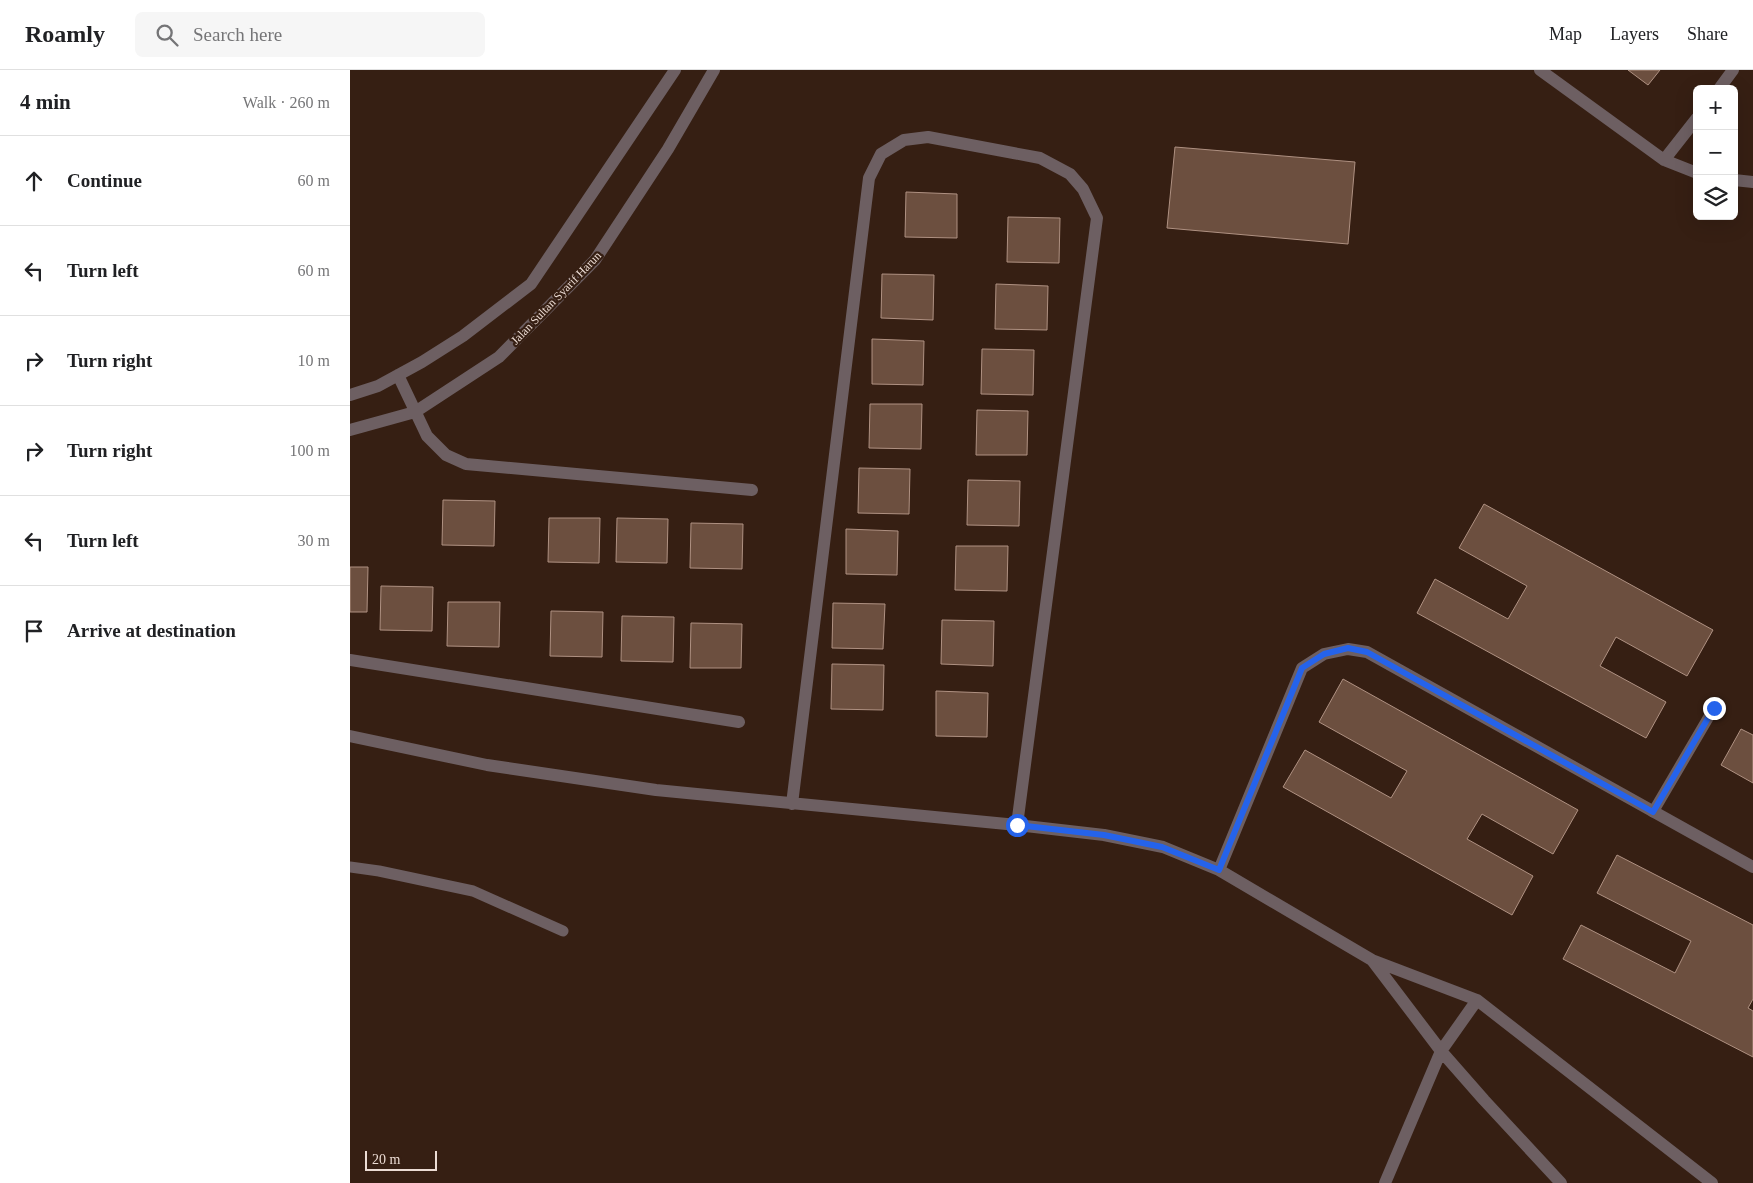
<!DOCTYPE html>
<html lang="en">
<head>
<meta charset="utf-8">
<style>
  :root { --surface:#fff; --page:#f6f6f6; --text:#202124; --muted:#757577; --line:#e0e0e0 }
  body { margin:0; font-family:Georgia,serif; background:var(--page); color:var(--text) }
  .controls { position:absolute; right:15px; top:15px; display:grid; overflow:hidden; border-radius:8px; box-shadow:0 5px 20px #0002 }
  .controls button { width:45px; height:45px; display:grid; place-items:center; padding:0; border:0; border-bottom:1px solid var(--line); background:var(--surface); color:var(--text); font:25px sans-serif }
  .scale { position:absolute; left:15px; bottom:12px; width:72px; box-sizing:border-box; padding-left:5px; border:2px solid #ecdcd4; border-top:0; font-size:14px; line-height:18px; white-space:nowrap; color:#ecdcd4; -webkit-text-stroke:4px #361f13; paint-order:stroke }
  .stop { position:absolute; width:15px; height:15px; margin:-11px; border:4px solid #2563eb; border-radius:50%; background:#fff }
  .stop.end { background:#2563eb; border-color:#fff; box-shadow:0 1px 5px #0008 }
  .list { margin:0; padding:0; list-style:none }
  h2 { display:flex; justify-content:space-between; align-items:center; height:65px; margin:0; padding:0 20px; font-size:21px }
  h2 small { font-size:16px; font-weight:400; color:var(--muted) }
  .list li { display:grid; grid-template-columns:32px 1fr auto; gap:15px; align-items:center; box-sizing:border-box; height:90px; padding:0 20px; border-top:1px solid var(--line) }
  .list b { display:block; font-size:19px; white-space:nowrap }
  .list em { font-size:16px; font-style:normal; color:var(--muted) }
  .icon { flex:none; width:28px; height:28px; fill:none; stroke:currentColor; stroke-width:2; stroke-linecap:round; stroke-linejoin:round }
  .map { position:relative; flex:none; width:1403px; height:1113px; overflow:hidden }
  header { display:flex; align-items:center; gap:30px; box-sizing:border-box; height:70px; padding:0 25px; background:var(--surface); border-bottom:1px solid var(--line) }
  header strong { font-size:24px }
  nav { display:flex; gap:28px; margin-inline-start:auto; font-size:18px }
  .search { width:350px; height:45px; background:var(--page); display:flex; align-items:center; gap:12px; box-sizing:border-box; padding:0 18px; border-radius:8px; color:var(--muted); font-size:19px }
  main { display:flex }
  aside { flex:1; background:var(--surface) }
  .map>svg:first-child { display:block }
  .building { fill:#6c4f3f; stroke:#af9182 }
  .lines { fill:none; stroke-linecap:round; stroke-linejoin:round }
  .lane { stroke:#6d5f62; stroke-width:11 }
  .street { stroke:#6d5f62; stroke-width:12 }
  .route { stroke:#2563eb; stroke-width:6 }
  .labels { text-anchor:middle; stroke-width:4.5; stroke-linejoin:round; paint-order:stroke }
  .street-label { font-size:12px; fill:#ecdcd4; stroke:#361f13 }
</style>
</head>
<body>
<header>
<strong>Roamly</strong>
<div class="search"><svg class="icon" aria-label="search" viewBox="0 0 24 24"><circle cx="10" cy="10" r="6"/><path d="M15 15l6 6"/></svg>Search here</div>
<nav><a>Map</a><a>Layers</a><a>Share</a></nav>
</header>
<main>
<aside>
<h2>4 min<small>Walk · 260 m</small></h2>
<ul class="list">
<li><svg class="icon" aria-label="ahead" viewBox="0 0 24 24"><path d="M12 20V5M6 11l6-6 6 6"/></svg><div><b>Continue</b></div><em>60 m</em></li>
<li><svg class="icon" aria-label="left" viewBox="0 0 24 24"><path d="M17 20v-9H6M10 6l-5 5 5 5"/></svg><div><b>Turn left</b></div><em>60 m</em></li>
<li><svg class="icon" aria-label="right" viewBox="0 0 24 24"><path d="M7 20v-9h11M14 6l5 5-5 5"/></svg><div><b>Turn right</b></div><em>10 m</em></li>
<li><svg class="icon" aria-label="right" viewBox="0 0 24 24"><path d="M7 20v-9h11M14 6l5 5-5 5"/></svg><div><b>Turn right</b></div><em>100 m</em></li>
<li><svg class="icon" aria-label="left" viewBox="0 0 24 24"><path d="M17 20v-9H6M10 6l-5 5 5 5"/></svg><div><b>Turn left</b></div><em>30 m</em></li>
<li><svg class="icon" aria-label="arrive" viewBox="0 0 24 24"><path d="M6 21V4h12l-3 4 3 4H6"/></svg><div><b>Arrive at destination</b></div></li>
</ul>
</aside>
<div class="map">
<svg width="1403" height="1113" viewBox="0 0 1403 1113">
  <rect width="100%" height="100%" fill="#361f13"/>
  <path class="building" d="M1278 0H1310L1298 15Z
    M825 77 1005 92 998 174 817 158Z
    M556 122 607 124V168L555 167Z
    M658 147 710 148 709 193 657 192Z
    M532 204 584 205 583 250 531 248Z
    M646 214 698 216 697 260 645 259Z
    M522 269 574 271 573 315 522 314Z
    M632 279 684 280 683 325 631 324Z
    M520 334H572L571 379 519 378Z
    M627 340 678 341 677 385H626Z
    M509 398 560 399 559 444 508 443Z
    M618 410 670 411 669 456 617 455Z
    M93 430 145 431 144 476 92 475Z
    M1134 434 1363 560 1337 606 1266 567 1250 596 1316 632 1296 668 1067 543 1085 509 1158 549 1177 516 1109 478Z
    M199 448H250L249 493 198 492Z
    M267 448 318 449 317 493 266 492Z
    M341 453 393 454 392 499 340 498Z
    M496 459 548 461 547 505 496 504Z
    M606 476H658L657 521 605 520Z
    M0 497H18L17 542H0Z
    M31 516 83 517 82 561 30 560Z
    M98 532H150L149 577 97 576Z
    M483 533 535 534 533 579 482 578Z
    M201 541 253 542 252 587 200 586Z
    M272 546 324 547 323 592 271 591Z
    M592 550 644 551 643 596 591 594Z
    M341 553 392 554 391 598H340Z
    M482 594 534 595 533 640 481 639Z
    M993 609 1228 740 1203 784 1132 744 1117 769 1183 806 1162 845 933 717 955 680 1041 728 1057 701 969 652Z
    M586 621 638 623 637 667 586 666Z
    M1391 659 1403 665V713L1371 695Z
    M1267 785 1403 855V929L1398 938 1403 941V987L1213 889 1231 855 1325 903 1341 871 1247 823Z"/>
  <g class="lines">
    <path class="lane" d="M1303 742 1364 638
      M0 797 29 801 123 821 213 861"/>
    <path class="street" d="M1190 0 1314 90 1347 103
      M1369 19 1383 0
      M1314 90 1347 48
      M1384 110 1403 112
      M48 305 77 366 96 385 116 394 402 420
      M0 325 28 316 72 292 113 266 181 214 325 0
      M0 360 65 342 149 287 245 190 318 79 364 0
      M0 590 389 652
      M0 666 137 695 306 720 667 755 754 765 813 777 869 800 1022 890 1127 930 1362 1113
      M442 734 519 108 531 84 554 70 578 67 690 88 720 104 733 119 747 148 667 755
      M869 800 952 598 974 584 998 579 1017 582 1403 797
      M1022 890 1091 981 1134 1030 1211 1113
      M1035 1113 1091 981 1127 930"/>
  </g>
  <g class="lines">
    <path class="route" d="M667 755 754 765 812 777 869 800 952 598 974 584 998 578 1017 582 1303 742 1364 638"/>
  </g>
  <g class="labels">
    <g class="street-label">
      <text transform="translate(206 228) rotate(-46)" y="4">Jalan Sultan Syarif Harun</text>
    </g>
  </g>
</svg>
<div class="controls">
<button>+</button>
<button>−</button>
<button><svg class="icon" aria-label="layers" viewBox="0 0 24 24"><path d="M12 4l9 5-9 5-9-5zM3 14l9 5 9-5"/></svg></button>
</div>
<div class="scale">20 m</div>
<div class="stop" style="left:667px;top:755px"></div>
<div class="stop end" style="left:1364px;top:638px"></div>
</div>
</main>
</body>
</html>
